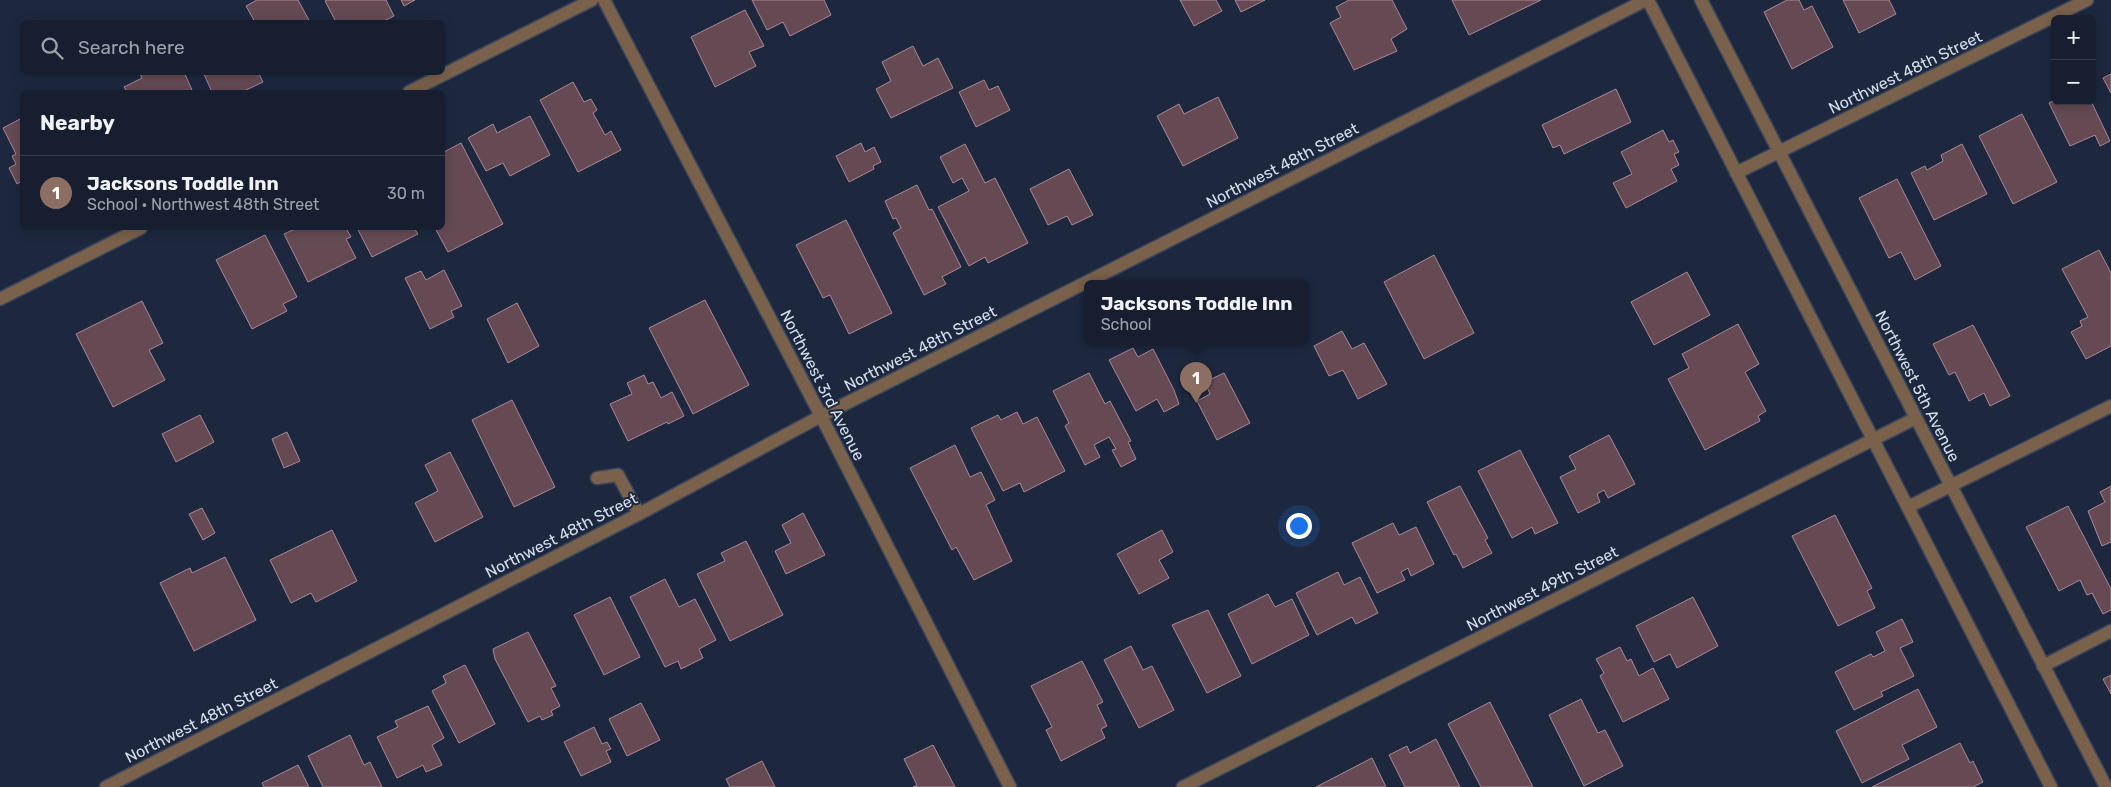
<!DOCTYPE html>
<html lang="en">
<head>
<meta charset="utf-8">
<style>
  :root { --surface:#161e2f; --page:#232b3b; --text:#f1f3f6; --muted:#9ea2aa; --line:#353c4b; --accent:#8c9099 }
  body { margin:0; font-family:Rubik,sans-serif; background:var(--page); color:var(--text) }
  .controls { position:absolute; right:15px; top:15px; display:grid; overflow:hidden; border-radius:8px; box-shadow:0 2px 12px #0003 }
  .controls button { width:45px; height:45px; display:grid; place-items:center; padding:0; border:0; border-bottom:1px solid var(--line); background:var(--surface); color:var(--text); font:25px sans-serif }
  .you { position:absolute; left:1298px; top:525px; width:18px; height:18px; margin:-12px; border:4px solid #fff; border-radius:50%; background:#1a73e8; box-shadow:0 0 0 8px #1a73e833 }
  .badge { display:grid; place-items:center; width:32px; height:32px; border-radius:50%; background:var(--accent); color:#fff; font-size:16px; font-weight:700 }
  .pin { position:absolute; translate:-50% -41px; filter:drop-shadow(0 1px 2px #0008) }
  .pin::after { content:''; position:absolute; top:26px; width:18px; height:15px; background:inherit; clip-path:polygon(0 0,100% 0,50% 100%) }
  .popup { position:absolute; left:1084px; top:280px; width:225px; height:65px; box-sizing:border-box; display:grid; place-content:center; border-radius:8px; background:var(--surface); filter:drop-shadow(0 1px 4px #0005); font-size:16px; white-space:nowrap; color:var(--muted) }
  .popup b { font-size:19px; color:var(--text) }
  .popup::after { content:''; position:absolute; left:50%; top:100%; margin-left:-10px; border:10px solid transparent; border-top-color:var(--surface) }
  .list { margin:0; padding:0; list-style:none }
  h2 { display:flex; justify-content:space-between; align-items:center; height:65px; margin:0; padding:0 20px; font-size:21px }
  h2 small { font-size:16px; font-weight:400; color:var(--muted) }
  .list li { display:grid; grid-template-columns:32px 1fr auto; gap:15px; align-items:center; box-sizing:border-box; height:75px; padding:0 20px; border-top:1px solid var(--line) }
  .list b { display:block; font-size:19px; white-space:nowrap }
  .list p { margin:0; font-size:16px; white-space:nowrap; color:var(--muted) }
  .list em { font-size:16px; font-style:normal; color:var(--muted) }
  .icon { flex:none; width:28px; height:28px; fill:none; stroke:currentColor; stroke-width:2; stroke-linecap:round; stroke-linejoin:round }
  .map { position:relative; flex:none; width:2111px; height:787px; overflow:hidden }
  .search { position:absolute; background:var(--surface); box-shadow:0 2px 12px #0003; left:20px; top:20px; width:425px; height:55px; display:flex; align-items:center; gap:12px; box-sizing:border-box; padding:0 18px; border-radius:8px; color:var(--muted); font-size:19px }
  .panel { position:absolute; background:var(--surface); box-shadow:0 2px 12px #0003; left:20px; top:90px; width:425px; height:140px; border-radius:8px }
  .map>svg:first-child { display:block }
  .building { fill:#654a54; stroke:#ac8896 }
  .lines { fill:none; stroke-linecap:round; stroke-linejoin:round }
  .minor-casing { stroke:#3b455b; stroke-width:15 }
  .minor { stroke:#79614b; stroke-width:12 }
  .labels { text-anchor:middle; stroke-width:4; stroke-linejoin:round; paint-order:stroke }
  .street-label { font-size:16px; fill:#d6deee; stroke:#1d283f }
</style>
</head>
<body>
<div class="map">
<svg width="2111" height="787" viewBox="0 0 2111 787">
  <rect width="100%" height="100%" fill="#1d283f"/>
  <path class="building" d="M257 0H298L310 22H255L246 6Z
    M327 0H386L394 16 382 22H336L325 1Z
    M401 0H415L404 6Z
    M752 0H824L831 15 790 36 783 22 767 30Z
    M1180 0H1216L1222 11 1194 26Z
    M1235 0H1265L1241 12Z
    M1349 0H1392L1407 29 1391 39 1397 51 1354 70 1330 23 1341 17 1336 7Z
    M1452 0H1541L1469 35Z
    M1787 0H1799L1804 10 1812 6 1833 47 1792 69 1764 12Z
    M1843 0H1889L1896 14 1859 33Z
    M745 10 764 46 749 52 756 66 715 87 691 37Z
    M913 46 923 66 938 58 953 88 891 118 876 89 891 81 882 62Z
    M139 72H184L192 90 187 92H127L124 87 142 78Z
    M203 72H258L263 82 242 92H212Z
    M2111 74V93L2103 78Z
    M984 80 989 90 998 86 1010 110 976 127 959 92Z
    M573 82 584 102 591 99 597 110 593 113 605 135 611 131 621 150 578 172 540 100Z
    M1616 89 1631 122 1564 154 1560 145 1553 148 1542 125Z
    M1218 97 1238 138 1183 166 1157 116 1179 104 1184 114Z
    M2055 100 2091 101 2110 141 2100 146 2095 135 2070 146 2049 103Z
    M2022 114 2057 182 2013 204 1979 136Z
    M530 116 550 155 510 176 503 163 486 171 468 138 493 124 497 133Z
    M22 118V181L17 184 9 168 16 164 12 156 16 154 3 128Z
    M1663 130 1669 142 1673 140 1679 152 1674 154 1679 165 1671 169 1677 181 1626 208 1613 183 1632 174 1621 152Z
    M461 143 503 224 448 252 435 228H442V153Z
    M861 143 865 152 874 147 881 162 873 166 874 169 849 182 836 156Z
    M965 144 985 183 995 178 1028 243 988 263 985 257 969 266 938 207 969 191 962 178 953 183 940 157Z
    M1962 144 1987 194 1934 220 1911 173 1925 166 1927 170 1943 161 1941 155Z
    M1069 169 1093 215 1072 225 1067 216 1048 225 1030 189Z
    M1897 179 1941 266 1915 280 1901 252 1889 258 1859 198Z
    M917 185 929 210 932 209 961 267 942 277 946 284 924 295 893 233 901 228 896 218 893 219 885 201Z
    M846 220 892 313 849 334 830 295 823 298 796 245Z
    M297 228H346L351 237 346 239 356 258 308 282 284 234Z
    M357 228H414L418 234 372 257Z
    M265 235 297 297 283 304 287 311 252 329 216 260Z
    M2099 250 2111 273V346L2086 359 2071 332 2082 326 2080 321 2088 317 2062 269Z
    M1434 255 1474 333 1424 359 1384 282Z
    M444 270 462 306 451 311 454 317 430 329 405 278 421 271 426 280Z
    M1687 272 1710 315 1654 345 1631 302Z
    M705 300 749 385 693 414 649 328Z
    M142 301 163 343 149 350 165 380 113 407 76 334Z
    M517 303 539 346 508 363 487 319Z
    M1738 324 1759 364 1745 372 1766 411 1758 416 1760 421 1705 450 1668 379 1689 368 1682 354Z
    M1973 325 2010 396 1990 406 1984 393 1969 401 1955 372 1949 375 1933 344Z
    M1342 331 1352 349 1364 343 1387 384 1358 399 1343 370 1329 376 1314 346Z
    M1133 348 1138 357 1153 349 1174 390 1179 404 1164 412 1157 399 1136 411 1109 360Z
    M1089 373 1105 404 1110 401 1131 441 1128 442 1136 459 1121 467 1112 450 1116 449 1109 437 1094 445 1100 457 1085 465 1065 426 1069 423 1053 391Z
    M1224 373 1250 423 1217 440 1197 401 1210 394 1205 382Z
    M644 375 648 384 653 382 661 398 672 392 684 416 668 424 667 422 628 441 610 404 632 394 627 383Z
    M512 400 555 487 514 507 472 420Z
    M1017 412 1023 424 1037 417 1065 471 1024 492 1020 483 1003 491 971 428 998 415 1001 420Z
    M200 415 214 442 176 462 162 434Z
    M287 432 300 461 284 468 272 439Z
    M1609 435 1635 484 1608 498 1604 490 1597 494 1600 502 1578 513 1560 477 1576 469 1569 456Z
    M955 445 970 477 981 472 995 500 986 505 1012 561 974 580 956 547 952 550 910 468Z
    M1520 450 1558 523 1535 534 1532 527 1512 538 1478 471Z
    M450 452 483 517 435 542 415 503 438 491 425 465Z
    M1460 486 1488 538 1485 540 1492 553 1463 568 1456 554 1454 555 1427 502Z
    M2111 486V542L2102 546 2088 511 2105 502 2100 492Z
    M2068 506 2111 589V610L2103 614 2092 593 2087 595 2080 580 2059 591 2026 527Z
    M202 508 215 533 203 540 189 514Z
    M803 513 825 555 786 574 775 551 791 543 782 525Z
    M1835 515 1872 588 1867 591 1875 608 1838 626 1792 536Z
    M1393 523 1399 535 1416 527 1434 564 1411 576 1408 568 1401 572 1405 580 1377 593 1352 543Z
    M332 530 357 581 316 602 311 593 291 603 270 560Z
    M1162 530 1173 552 1159 560 1169 578 1139 594 1117 554Z
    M746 541 783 615 730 641 697 574 725 561 721 553Z
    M225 557 256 620 194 651 160 583 190 568 192 573Z
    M1338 572 1344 585 1360 577 1378 613 1356 624 1352 617 1317 635 1296 593Z
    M665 579 679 607 695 599 716 640 699 649 703 658 681 669 678 661 665 667 630 597Z
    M1268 594 1275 607 1292 599 1309 635 1252 664 1228 614Z
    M610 597 640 657 604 675 574 615Z
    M1693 597 1718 646 1677 668 1670 654 1654 662 1636 626Z
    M1208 610 1241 676 1207 693 1172 625Z
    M1902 619 1913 642 1900 648 1914 676 1881 692 1883 696 1854 710 1835 672 1871 654 1873 657 1885 651 1876 632Z
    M528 632 556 686 551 688 560 706 551 711 553 715 542 720 540 716 528 722 495 659 493 649Z
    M1131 646 1143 670 1152 666 1174 710 1139 728 1104 660Z
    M1620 647 1627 661 1631 659 1639 676 1653 668 1669 699 1623 722 1600 676 1604 673 1596 659Z
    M1082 661 1103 702 1097 705 1107 726 1101 729 1105 738 1061 761 1046 730 1052 727 1031 686Z
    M465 665 495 724 459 743 432 691 446 683 443 676Z
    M2111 675V694L2103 679Z
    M1918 689 1937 727 1902 745 1909 759 1862 783 1836 731Z
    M1581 699 1598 733 1605 730 1623 766 1584 786 1549 715Z
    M1490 702 1533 787H1481L1448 724Z
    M641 703 660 740 627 756 609 719Z
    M428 706 444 738 432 745 442 765 426 772 423 765 397 778 377 737 398 727 395 721Z
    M594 727 602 744 607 742 611 749 606 751 611 762 581 776 564 742Z
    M350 735 364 765 370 762 382 787H323L308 756Z
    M1436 739 1460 787H1405L1389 755 1407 746 1410 753Z
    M1960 743 1970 763 1973 761 1983 782 1973 787H1872Z
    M933 745 955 787H913L917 785 904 759Z
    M1372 758 1386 787H1316Z
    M762 761 775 787H730L726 779Z
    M298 765 309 787H264L262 783Z"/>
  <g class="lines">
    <defs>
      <path id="minor" d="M604 0 821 416 1010 787
        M1648 0 2051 787
        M1701 0 2106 787
        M409 92 592 0
        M1736 173 2087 0
        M0 299 141 228
        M597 478 618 475 639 514
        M1908 507 2111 406
        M2043 666 2111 631
        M106 787 639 514 821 416 1646 0
        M1183 787 1916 418"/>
    </defs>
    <use href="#minor" class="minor-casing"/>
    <use href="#minor" class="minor"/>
  </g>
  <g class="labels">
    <g class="street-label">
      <text transform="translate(1905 72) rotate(-26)" y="6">Northwest 48th Street</text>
      <text transform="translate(1282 165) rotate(-27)" y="6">Northwest 48th Street</text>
      <text transform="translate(920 348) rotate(-27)" y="6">Northwest 48th Street</text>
      <text transform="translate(823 385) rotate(63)" y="6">Northwest 3rd Avenue</text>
      <text transform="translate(1918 386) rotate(63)" y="6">Northwest 5th Avenue</text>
      <text transform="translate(561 535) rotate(-27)" y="6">Northwest 48th Street</text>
      <text transform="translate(1542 588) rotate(-27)" y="6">Northwest 49th Street</text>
      <text transform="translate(201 720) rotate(-27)" y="6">Northwest 48th Street</text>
    </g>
  </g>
</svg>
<div class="controls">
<button>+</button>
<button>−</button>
</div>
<div class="you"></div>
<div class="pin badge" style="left:1196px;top:403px;background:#8d6e63">1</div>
<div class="popup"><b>Jacksons Toddle Inn</b>School</div>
<div class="search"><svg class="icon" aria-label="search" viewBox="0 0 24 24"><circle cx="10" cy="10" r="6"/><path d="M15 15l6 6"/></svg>Search here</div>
<section class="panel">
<h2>Nearby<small></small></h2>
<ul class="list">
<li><span class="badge" style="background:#8d6e63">1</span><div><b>Jacksons Toddle Inn</b><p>School · Northwest 48th Street</p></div><em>30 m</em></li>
</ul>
</section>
</div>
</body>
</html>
